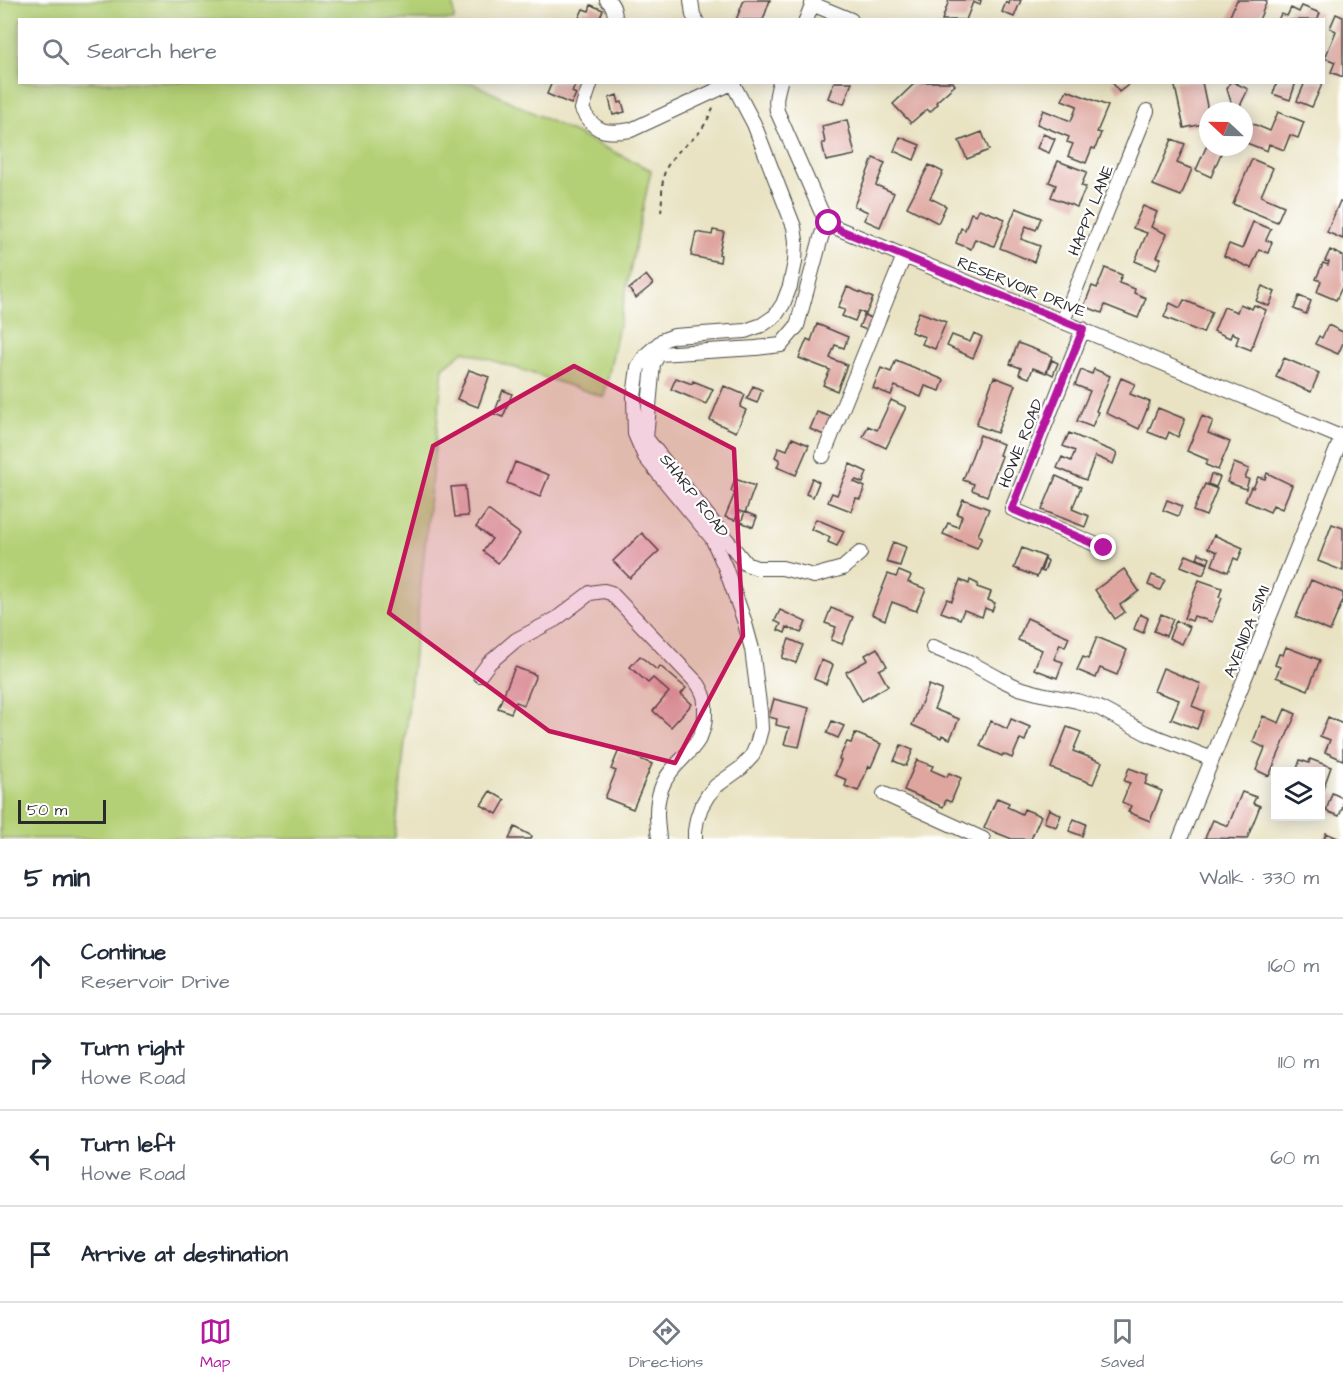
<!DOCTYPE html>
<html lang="en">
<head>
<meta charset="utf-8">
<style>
  :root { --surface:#fff; --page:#f6f6f7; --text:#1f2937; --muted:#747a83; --line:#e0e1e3; --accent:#b5179e }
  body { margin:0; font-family:"Architects Daughter",sans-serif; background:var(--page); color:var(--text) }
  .controls { position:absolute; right:18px; bottom:18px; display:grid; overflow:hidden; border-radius:0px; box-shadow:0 3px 15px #0003 }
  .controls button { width:54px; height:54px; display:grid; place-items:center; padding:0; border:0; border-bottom:2px solid var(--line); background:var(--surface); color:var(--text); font:30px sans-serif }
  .compass { position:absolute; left:1199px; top:102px; width:54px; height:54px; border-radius:50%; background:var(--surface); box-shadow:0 3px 15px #0003; rotate:292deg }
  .scale { position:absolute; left:18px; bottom:15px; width:88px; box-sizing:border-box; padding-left:6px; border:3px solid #2b2b2b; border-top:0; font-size:16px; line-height:21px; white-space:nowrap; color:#2b2b2b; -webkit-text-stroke:4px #fff; paint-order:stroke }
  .stop { position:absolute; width:18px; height:18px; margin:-14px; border:4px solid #b5179e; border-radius:50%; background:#fff }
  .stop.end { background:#b5179e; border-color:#fff; box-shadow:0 2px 6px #0008 }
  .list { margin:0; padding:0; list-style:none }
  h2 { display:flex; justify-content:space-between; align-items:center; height:78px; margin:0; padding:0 24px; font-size:26px }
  h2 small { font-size:20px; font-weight:400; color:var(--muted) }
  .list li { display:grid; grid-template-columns:39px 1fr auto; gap:18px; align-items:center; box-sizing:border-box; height:96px; padding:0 24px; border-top:2px solid var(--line) }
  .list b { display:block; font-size:22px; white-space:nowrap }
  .list p { margin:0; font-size:20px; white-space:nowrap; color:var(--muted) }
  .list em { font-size:20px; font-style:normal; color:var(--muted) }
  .icon { flex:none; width:33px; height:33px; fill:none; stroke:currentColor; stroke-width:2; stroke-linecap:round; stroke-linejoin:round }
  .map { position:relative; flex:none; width:1343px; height:839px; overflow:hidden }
  .search { position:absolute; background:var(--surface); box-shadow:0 3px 15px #0003; left:18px; right:18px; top:18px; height:66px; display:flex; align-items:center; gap:15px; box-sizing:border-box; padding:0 21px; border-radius:0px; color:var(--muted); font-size:22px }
  .sheet { height:462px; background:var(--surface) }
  nav { display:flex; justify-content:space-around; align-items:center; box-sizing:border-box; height:84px; border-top:2px solid var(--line); background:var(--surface); font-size:16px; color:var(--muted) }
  nav a { display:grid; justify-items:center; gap:3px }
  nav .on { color:var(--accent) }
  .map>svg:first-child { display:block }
  .green { fill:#b4d076; stroke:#707e50; stroke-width:1.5 }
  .building { fill:#dea69f }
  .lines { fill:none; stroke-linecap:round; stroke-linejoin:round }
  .minor-casing { stroke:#484742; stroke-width:16 }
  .path { stroke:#484742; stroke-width:2; stroke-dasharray:4.5 4.5; stroke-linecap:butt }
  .minor { stroke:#fff; stroke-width:14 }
  .route { stroke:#b5179e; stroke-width:8 }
  .marked { fill:#c2185b; fill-opacity:0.2; stroke:#c2185b; stroke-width:4.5; stroke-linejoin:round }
  .labels { text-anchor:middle; stroke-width:4.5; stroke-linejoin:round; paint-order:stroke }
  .street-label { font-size:16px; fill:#2b2b2b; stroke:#fff }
</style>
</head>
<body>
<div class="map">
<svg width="1343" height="839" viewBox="0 0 1343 839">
  <rect width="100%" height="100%" fill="#fff"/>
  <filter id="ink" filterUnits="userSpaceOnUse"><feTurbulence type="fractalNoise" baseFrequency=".0167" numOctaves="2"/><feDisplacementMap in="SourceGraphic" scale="12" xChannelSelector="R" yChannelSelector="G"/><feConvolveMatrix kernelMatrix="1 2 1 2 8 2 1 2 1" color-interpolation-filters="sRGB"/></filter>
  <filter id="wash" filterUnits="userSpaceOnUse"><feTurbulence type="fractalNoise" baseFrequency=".008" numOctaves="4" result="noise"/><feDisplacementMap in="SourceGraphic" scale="24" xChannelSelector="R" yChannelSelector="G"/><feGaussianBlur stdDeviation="1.35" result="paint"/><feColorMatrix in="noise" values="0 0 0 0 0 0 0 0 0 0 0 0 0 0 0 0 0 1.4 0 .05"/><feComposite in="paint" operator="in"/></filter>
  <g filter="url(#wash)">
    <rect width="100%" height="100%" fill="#e9e3c3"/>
    <path class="green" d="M0 0H453L454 20H20V82L472 83 651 170 604 397 464 351 443 368 395 839H0Z"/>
    <g id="blocks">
      <path class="building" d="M744 0H770L763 20H736Z
        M949 0H981L980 5 973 2 966 20H942Z
        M1010 0H1021L1014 17 1002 12 1006 2 1009 4Z
        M1237 0H1264L1267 1 1259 20H1234L1229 18Z
        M591 5 603 10 599 20H578L583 9 589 11Z
        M1302 6 1320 13 1317 20H1278L1281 14 1287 16 1291 8 1299 12Z
        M1336 14 1343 17V77L1331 72 1335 62 1325 58 1336 31 1330 28Z
        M552 82H577L572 92 576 94 571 104 547 94Z
        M834 82H852L844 104 828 98Z
        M916 82H953L955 85 936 102 938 104 930 112 927 109 911 123 893 104Z
        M1112 82H1132L1119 92Z
        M1174 82H1202L1208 111V123L1184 128Z
        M1230 82H1233L1248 89 1239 108 1232 105 1227 89Z
        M1277 82H1296L1290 100 1273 94Z
        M1305 82H1323L1312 107 1297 101Z
        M1067 90 1108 106 1097 132 1101 133 1095 149 1092 148 1086 163 1068 156 1073 144 1067 142 1069 137 1037 124 1043 110 1071 121 1077 106 1062 100Z
        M617 95 619 103 622 102 625 112 613 115 609 98Z
        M1278 112 1304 122 1298 138 1290 135 1284 150 1269 144 1267 151 1244 142V127L1246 121 1270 131Z
        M847 120 855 155 826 161 822 143H825L822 126Z
        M982 132 989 150 967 159 959 141Z
        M1043 134 1055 139 1049 153 1037 148Z
        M900 137 920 145 914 160 894 151Z
        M1172 139 1185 144 1177 163 1192 169 1181 196 1153 185Z
        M1208 143V147H1212L1222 151 1211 177 1196 170Z
        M873 158 885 163 876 185 894 193 880 227 864 220 868 212 854 206Z
        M1252 159 1273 168 1261 196 1284 206 1277 222 1233 204Z
        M1058 161 1087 172 1081 186 1086 187 1077 207 1051 197 1056 185 1049 182Z
        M929 165 943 172 930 198 946 206 938 223 907 207Z
        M1340 201 1343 202V239L1327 232Z
        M1143 206 1157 212 1151 227 1167 234 1157 257 1161 258 1156 270 1135 261 1147 233 1133 228Z
        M1016 208 1041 218 1036 230 1026 226 1021 239 1040 246 1034 262 1000 248Z
        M979 209 1005 219 994 246 975 239 971 249 956 243 961 228 965 230 971 213 976 215Z
        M1253 222 1271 229 1266 240 1272 242 1268 253 1259 250 1251 268 1224 256 1229 244 1242 249Z
        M713 230 724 232 719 254 721 255 720 262 691 256 696 232 712 235Z
        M1330 250 1343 256V285L1336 300 1317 292 1321 281 1316 279 1323 263 1328 265 1329 262 1325 261Z
        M1105 268 1122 275 1119 283 1135 289 1134 293 1146 298 1138 318 1105 305 1102 313 1084 306 1092 286 1097 288Z
        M646 275 653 284 636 298 629 289Z
        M1262 286 1275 292 1269 306 1256 301Z
        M847 287 873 298 866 314 859 311 855 321 842 316 845 310 838 308Z
        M1299 296 1311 301 1306 314 1294 309Z
        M1184 300 1212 312 1203 333 1164 317 1170 303 1180 308Z
        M1240 304 1252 309 1254 305 1266 310 1251 350 1236 344 1239 336 1232 333 1230 338 1214 331 1224 307 1237 312Z
        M919 312 946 322 935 349 922 344 925 337 911 332Z
        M864 315 874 319 869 331 859 327Z
        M817 324 848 337 844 348 835 345 830 358 847 365 837 391 823 385 830 370 799 358 807 339 811 341Z
        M1328 325 1343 332V343L1338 354 1315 344 1319 336 1322 338Z
        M974 333 982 337 973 358 947 346 952 335 970 342Z
        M1018 343 1052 356 1046 373 1033 368 1029 378 1019 374 1021 368 1010 364Z
        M1284 358 1319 373 1311 392 1276 377Z
        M896 360 944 380 940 391 925 386 921 397 895 386 891 395 873 388 881 368 891 372Z
        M1052 360 1058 363 1053 375 1047 372Z
        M1094 369 1110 376 1096 411 1098 412 1092 427 1077 421 1090 391 1075 385 1081 370 1092 374Z
        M469 370 489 377 478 407 457 399Z
        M994 377 1015 385 997 433 976 425Z
        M676 378 692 384 693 381 713 389 706 404 671 389Z
        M1121 378 1135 384 1130 394 1150 402 1139 429 1106 413Z
        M724 386 745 395 740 407 746 410 736 432 710 420Z
        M753 386 762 390 757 403 747 399Z
        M503 390 512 394 503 417 494 414Z
        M891 400 906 407 886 448 863 437 868 426 877 430Z
        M1158 408 1185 419 1178 437 1169 432 1166 439 1148 432Z
        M817 412 831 417 824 435 810 429Z
        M1202 416 1213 421 1208 433 1230 442 1218 470 1206 465 1208 460 1187 451Z
        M1069 433 1117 453 1113 464 1095 456 1086 480 1057 468 1062 457 1071 461 1075 451 1063 446Z
        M980 435 1003 444 999 455 1002 456 987 496 972 490 974 484 963 480Z
        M792 438 809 445 796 475 777 467 780 460 775 457 779 447 787 450Z
        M515 462 549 475 540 497 507 483Z
        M1234 463 1249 469 1245 478 1249 479 1246 489 1227 482Z
        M850 464 867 472 863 483 856 480 854 482 865 487 860 499 856 498 851 511 828 502 832 493 837 495Z
        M1267 473 1292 485 1282 509 1273 505 1270 512 1245 501 1251 487 1253 488 1258 477 1265 479Z
        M1211 474 1220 477 1216 487 1208 484Z
        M1056 476 1081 487 1072 509 1089 516 1085 527 1042 510Z
        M812 478 819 482 813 497 806 494Z
        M735 479 755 486 745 513 739 511 735 520 725 517 735 493 731 491Z
        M1205 484 1217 489 1206 516 1193 511Z
        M465 486 468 516 455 517 451 487Z
        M963 499 989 509 978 535 982 537 977 548 943 534 948 523 958 527 962 516 957 514Z
        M1167 500 1182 506 1178 516 1163 510Z
        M488 510 520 534 498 563 483 551 492 539 476 527Z
        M745 512 757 517 753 527 741 522Z
        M816 519 844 531 837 546 828 542 830 537 811 529Z
        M1332 524 1343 528V571L1318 561Z
        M642 533 659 551 630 578 613 561Z
        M1214 535 1243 548 1238 560 1234 558 1228 572 1212 565 1217 552 1208 548Z
        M893 542 906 547 900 566 886 562Z
        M1022 548 1045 557 1037 577 1014 568Z
        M1199 553 1210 558 1208 563 1197 558Z
        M1186 555 1208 564 1203 575 1181 566Z
        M1045 559 1048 561 1044 572 1041 571Z
        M1124 569 1139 591 1120 605 1125 612 1115 619 1095 590Z
        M899 571 911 576 908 582 926 589 916 611 892 602 885 620 872 614 888 574 896 577Z
        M1152 575 1165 580 1160 590 1148 585Z
        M960 580 969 584 970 580 978 584 977 587 991 592 988 600 995 603 992 611 985 608 982 617 964 610 960 619 941 612 947 599 952 601Z
        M1199 580 1222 588 1219 597 1222 598 1212 622 1194 616 1192 621 1184 618Z
        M1311 580 1343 593V600L1330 631 1296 617Z
        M831 608 853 617 842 644 831 640 836 627 825 623Z
        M780 610 806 622 801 633 787 627 785 633 778 630 781 624 775 621Z
        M1140 614 1148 618 1143 633 1134 629Z
        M1161 614 1173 619 1166 636 1154 631Z
        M1027 618 1069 637 1065 647 1060 644 1054 659 1063 662 1057 678 1034 669 1042 650 1018 640Z
        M1176 621 1190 627 1182 644 1169 638Z
        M1097 637 1127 650 1117 675 1100 668 1096 678 1077 670 1083 657 1088 659Z
        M789 639 803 645 796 663 782 658Z
        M1286 647 1320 660 1308 690 1276 677 1280 667 1275 665 1279 654 1283 655Z
        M877 648 887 666 879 670 888 686 862 701 846 672 868 660 865 655Z
        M640 656 657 670 660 666 686 688 681 694 692 704 671 727 653 711 669 692 653 678 648 683 630 667Z
        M821 660 833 665 826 684 814 679Z
        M515 667 536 675 524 705 516 702 511 713 498 708Z
        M1163 668 1201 684 1192 706 1204 711 1197 729 1171 719 1179 700 1154 691Z
        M929 685 942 690 934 709 959 719 950 739 942 735 941 738 912 725Z
        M774 699 809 708 799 747 784 744 789 728 776 725 777 719 769 717Z
        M1285 709 1296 714 1269 776 1256 770 1265 748 1253 742 1263 716 1279 723Z
        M1328 717 1343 724V760L1325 752 1330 740 1320 736Z
        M1011 719 1030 727 1025 741 1020 739 1012 758 1003 754 1002 756 980 746 991 721 1007 729Z
        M832 721 844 726 838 738 827 733Z
        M1067 727 1081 732 1073 751 1102 762 1093 784 1051 768Z
        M855 733 881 744 871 767 869 766 858 791 845 786 847 780 835 775 841 760 839 759 847 742 851 743Z
        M901 745 913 750 906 766 894 761Z
        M619 750 652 764 633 809 605 798 616 771 611 769Z
        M1310 759 1331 767 1321 795 1320 772H1296L1300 760 1309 763Z
        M917 760 933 766 931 770 947 777 949 773 961 778 951 802 946 800 943 807 904 790Z
        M1129 768 1148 775 1145 784 1162 791 1150 821 1128 812 1131 806 1122 802 1130 783 1124 781Z
        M490 791 505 800 497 814 481 805Z
        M1242 792 1256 797 1253 803 1260 806 1247 839 1205 838 1213 820 1228 826Z
        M1332 793 1343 798V806L1339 816 1326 811Z
        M997 798 1009 803 1007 807 1022 814 1024 809 1041 816 1031 839H1012L984 828Z
        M1049 809 1061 815 1056 827 1044 822Z
        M1074 819 1086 824 1082 836 1069 831Z
        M515 827 532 836 531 839H509Z
        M1326 833 1340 839H1324Z"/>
    </g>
  </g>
  <g filter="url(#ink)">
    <use href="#blocks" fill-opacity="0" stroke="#484742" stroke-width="1.5"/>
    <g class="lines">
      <defs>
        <path id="minor" d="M607 0C613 4 615 13 615 20
          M691 0 693 15 696 20
          M812 4 851 20
          M806 20 814 0
          M591 82 582 109C594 133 607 134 631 130L734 82
          M780 82C777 93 775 100 777 111L821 211 826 219 832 226 1343 438
          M829 223 822 234 797 326 781 345 756 348 659 354 653 364 646 438 746 564 757 568H782L814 576 843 568 860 553
          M1063 321 1147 111
          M1083 329 1012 509 1104 548
          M823 456 904 256
          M933 647 969 662 998 678 1019 688 1041 694 1077 701 1099 708 1146 733 1212 759
          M480 675 489 663 516 640 556 619 590 593 604 591 611 593 698 684C706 697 705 699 705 715 705 751 672 758 661 789 655 806 657 821 659 839
          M884 794 983 839
          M695 839V831L697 819 701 807 708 795 716 786 741 768 752 756 757 744 761 729 760 712 752 649 744 620 725 567 712 538 645 457 635 434 634 397 638 367 646 355 663 340 674 336 745 331 762 325 775 316 783 304 790 286 795 262 796 241 794 227 754 124 732 82
          M1180 839 1343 434"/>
      </defs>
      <use href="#minor" class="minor-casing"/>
      <path class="path" d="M661 212C663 197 660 178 668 165 675 152 688 144 698 134 704 127 711 114 714 105"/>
      <use href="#minor" class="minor"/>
    </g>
  </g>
  <g class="lines" filter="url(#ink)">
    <path class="route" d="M829 223 840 230 1083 329 1012 509 1104 548"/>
  </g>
  <path class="marked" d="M574 366 734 449 743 636 675 763 549 731 389 613 433 446Z"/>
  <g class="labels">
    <g class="street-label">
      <text transform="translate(1090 210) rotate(-68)" y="6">HAPPY LANE</text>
      <text transform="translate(1022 286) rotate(22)" y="6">RESERVOIR DRIVE</text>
      <text transform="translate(1020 443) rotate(-68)" y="6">HOWE ROAD</text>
      <text transform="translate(695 495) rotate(52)" y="6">SHARP ROAD</text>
      <text transform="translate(1246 631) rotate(-68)" y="6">AVENIDA SIMI</text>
    </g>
  </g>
</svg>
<div class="controls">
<button><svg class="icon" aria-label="layers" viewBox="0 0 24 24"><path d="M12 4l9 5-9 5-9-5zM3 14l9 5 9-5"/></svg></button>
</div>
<svg class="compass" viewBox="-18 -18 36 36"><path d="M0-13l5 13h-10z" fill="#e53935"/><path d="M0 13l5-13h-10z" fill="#747a83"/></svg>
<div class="scale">50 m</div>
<div class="stop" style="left:829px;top:223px"></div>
<div class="stop end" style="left:1104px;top:548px"></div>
<div class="search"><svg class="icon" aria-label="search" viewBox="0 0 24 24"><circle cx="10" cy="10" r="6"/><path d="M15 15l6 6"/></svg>Search here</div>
</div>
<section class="sheet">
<h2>5 min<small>Walk · 330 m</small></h2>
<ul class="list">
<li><svg class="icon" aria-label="ahead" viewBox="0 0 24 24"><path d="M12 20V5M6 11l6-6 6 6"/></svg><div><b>Continue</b><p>Reservoir Drive</p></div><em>160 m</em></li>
<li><svg class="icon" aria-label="right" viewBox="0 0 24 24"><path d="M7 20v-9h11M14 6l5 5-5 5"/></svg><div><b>Turn right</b><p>Howe Road</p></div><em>110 m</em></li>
<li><svg class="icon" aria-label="left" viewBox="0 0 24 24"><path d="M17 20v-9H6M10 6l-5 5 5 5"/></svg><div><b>Turn left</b><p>Howe Road</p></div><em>60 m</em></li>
<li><svg class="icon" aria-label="arrive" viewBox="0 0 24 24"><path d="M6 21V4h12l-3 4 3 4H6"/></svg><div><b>Arrive at destination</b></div></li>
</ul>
</section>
<nav>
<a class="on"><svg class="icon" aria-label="map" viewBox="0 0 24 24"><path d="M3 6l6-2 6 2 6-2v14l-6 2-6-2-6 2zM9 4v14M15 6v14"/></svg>Map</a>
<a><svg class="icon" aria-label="directions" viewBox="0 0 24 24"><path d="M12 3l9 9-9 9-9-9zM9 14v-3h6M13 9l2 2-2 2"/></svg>Directions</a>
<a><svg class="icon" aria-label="saved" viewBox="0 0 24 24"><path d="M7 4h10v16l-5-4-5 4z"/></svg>Saved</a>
</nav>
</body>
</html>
